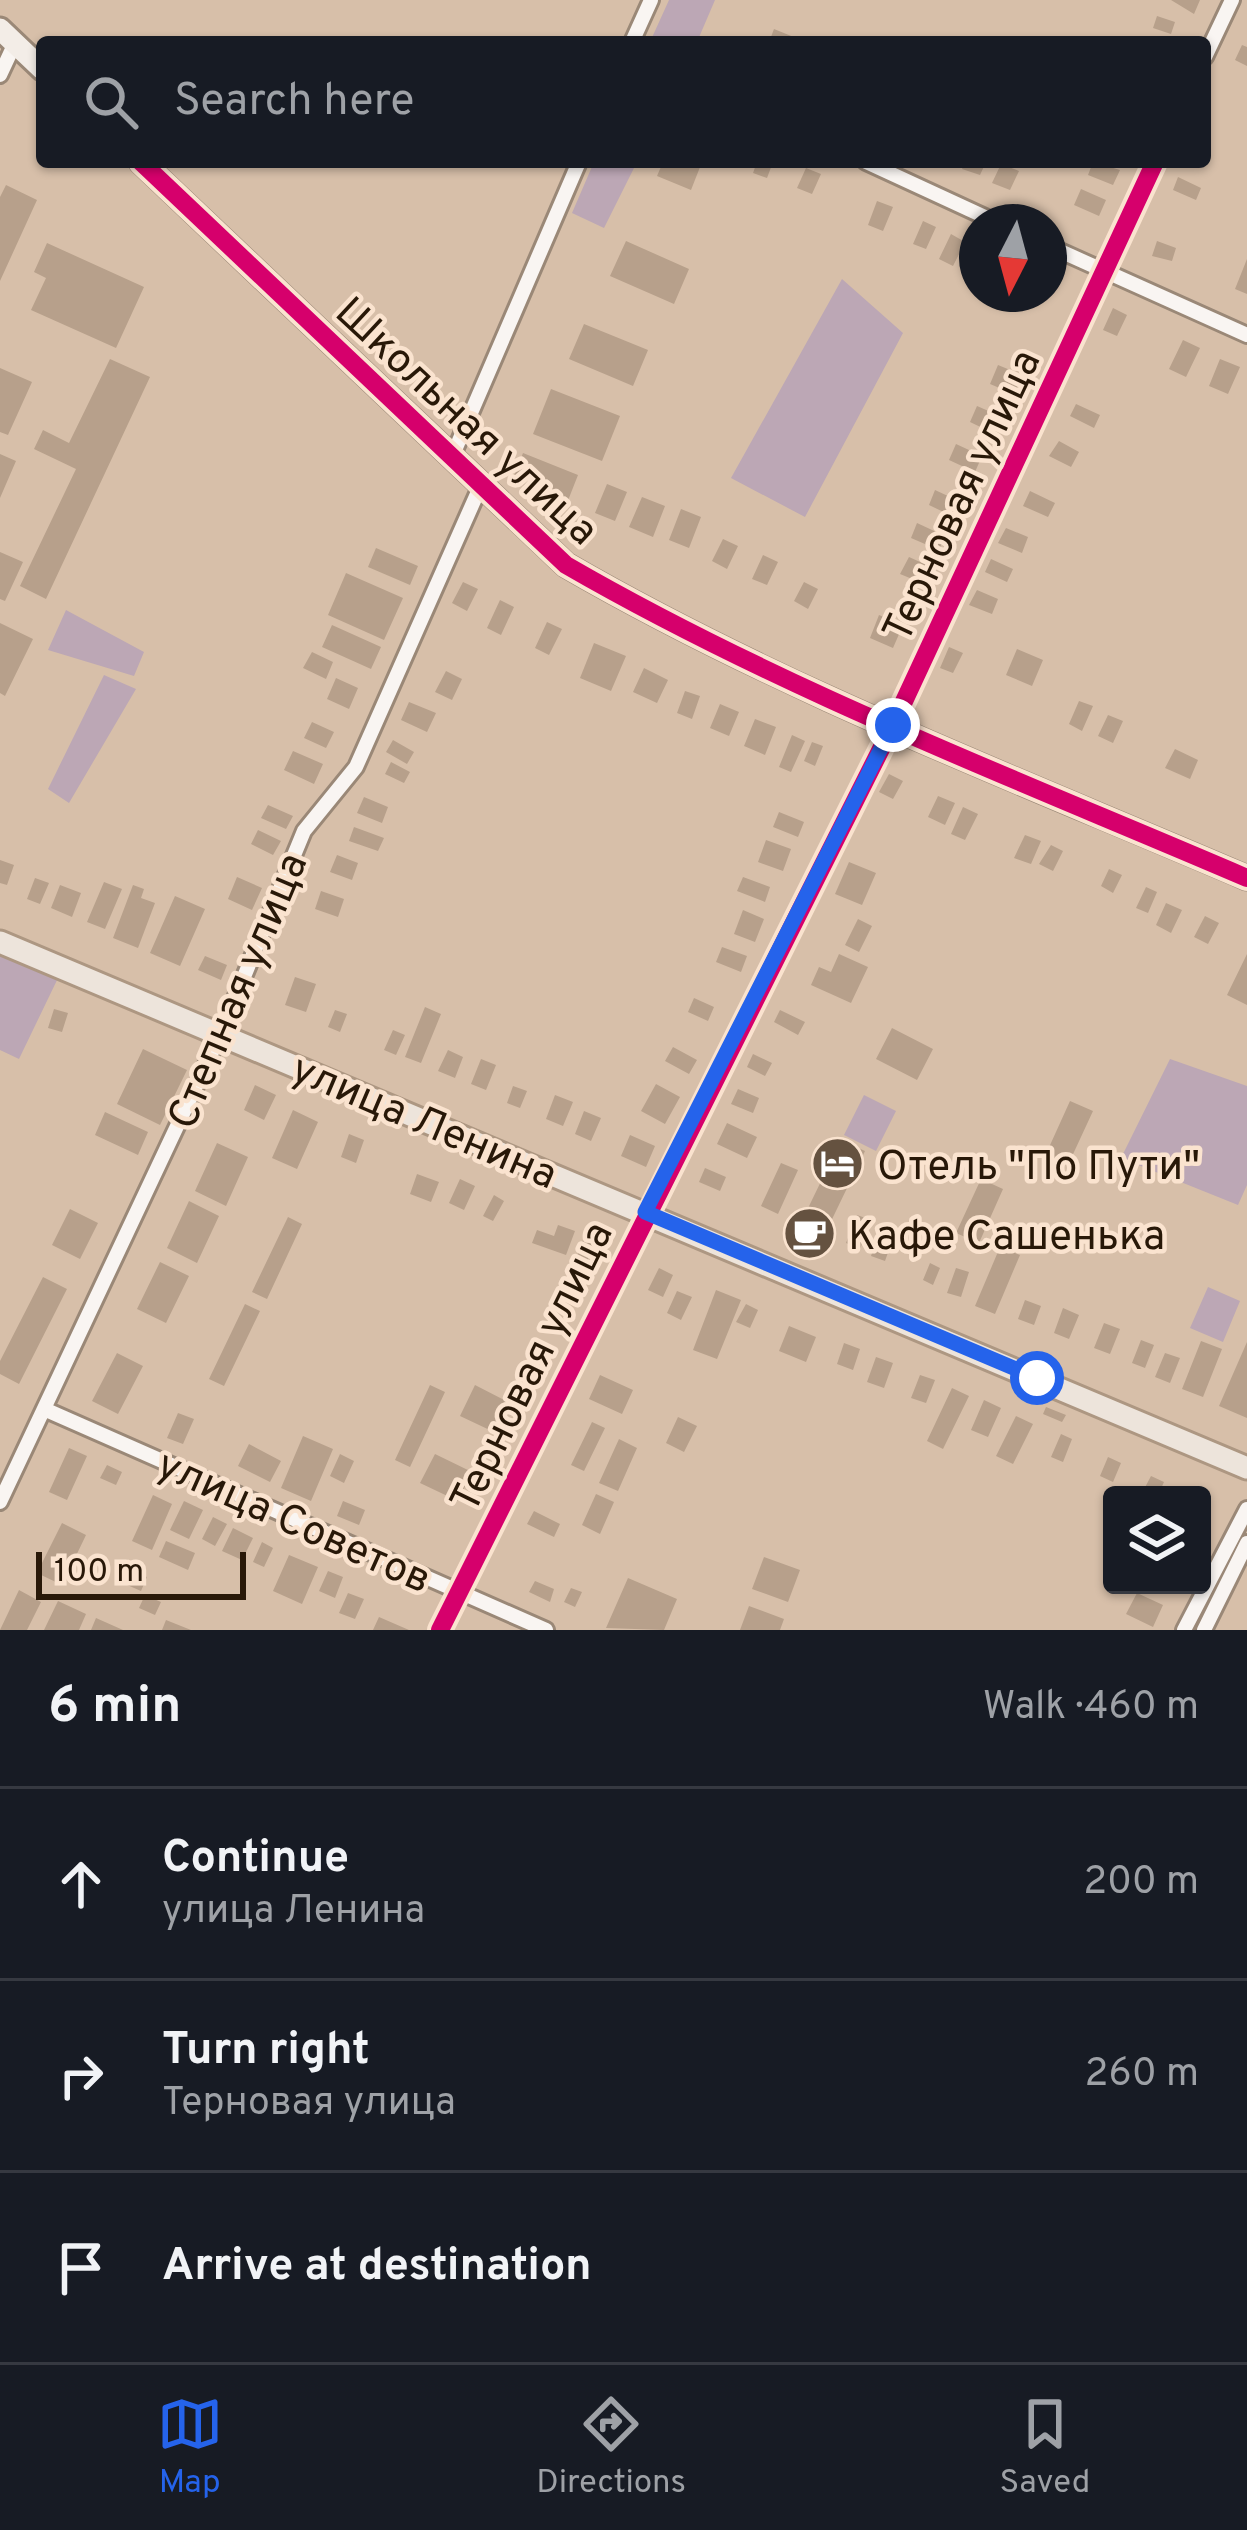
<!DOCTYPE html>
<html lang="en">
<head>
<meta charset="utf-8">
<style>
  :root { --surface:#171b24; --page:#242831; --text:#f1f3f6; --muted:#9ea1a6; --line:#363941; --accent:#2563eb }
  body { margin:0; font-family:Overpass,sans-serif; background:var(--page); color:var(--text) }
  .controls { position:absolute; right:36px; bottom:36px; display:grid; overflow:hidden; border-radius:12px; box-shadow:0 3px 9px #0004 }
  .controls button { width:108px; height:108px; display:grid; place-items:center; padding:0; border:0; border-bottom:3px solid var(--line); background:var(--surface); color:var(--text); font:60px sans-serif }
  .compass { position:absolute; left:959px; top:204px; width:108px; height:108px; border-radius:50%; background:var(--surface); box-shadow:0 3px 9px #0004; rotate:186deg }
  .scale { position:absolute; left:36px; bottom:30px; width:210px; box-sizing:border-box; padding-left:12px; border:6px solid #281808; border-top:0; font-size:33px; line-height:42px; white-space:nowrap; color:#281808; -webkit-text-stroke:9px #fae3cf; paint-order:stroke }
  .stop { position:absolute; width:36px; height:36px; margin:-27px; border:9px solid #2563eb; border-radius:50%; background:#fff }
  .stop.end { background:#2563eb; border-color:#fff; box-shadow:0 3px 12px #0008 }
  .list { margin:0; padding:0; list-style:none }
  h2 { display:flex; justify-content:space-between; align-items:center; height:156px; margin:0; padding:0 48px; font-size:51px }
  h2 small { font-size:39px; font-weight:400; color:var(--muted) }
  .list li { display:grid; grid-template-columns:78px 1fr auto; gap:36px; align-items:center; box-sizing:border-box; height:192px; padding:0 48px; border-top:3px solid var(--line) }
  .list b { display:block; font-size:45px; white-space:nowrap }
  .list p { margin:0; font-size:39px; white-space:nowrap; color:var(--muted) }
  .list em { font-size:39px; font-style:normal; color:var(--muted) }
  .icon { flex:none; width:66px; height:66px; fill:none; stroke:currentColor; stroke-width:2; stroke-linecap:round; stroke-linejoin:round }
  .map { position:relative; flex:none; width:1247px; height:1630px; overflow:hidden }
  .search { position:absolute; background:var(--surface); box-shadow:0 3px 9px #0004; left:36px; right:36px; top:36px; height:132px; display:flex; align-items:center; gap:30px; box-sizing:border-box; padding:0 42px; border-radius:12px; color:var(--muted); font-size:45px }
  .sheet { height:732px; background:var(--surface) }
  nav { display:flex; justify-content:space-around; align-items:center; box-sizing:border-box; height:168px; border-top:3px solid var(--line); background:var(--surface); font-size:33px; color:var(--muted) }
  nav a { display:grid; justify-items:center; gap:6px }
  nav .on { color:var(--accent) }
  .map>svg:first-child { display:block }
  .green { fill:#bca7b5 }
  .building { fill:#b7a08b }
  .lines { fill:none; stroke-linecap:round; stroke-linejoin:round }
  .street-casing { stroke:#9a8877; stroke-width:20 }
  .secondary-casing { stroke:#9a8877; stroke-width:27 }
  .primary-casing { stroke:#ad9782; stroke-width:27 }
  .street { stroke:#f9f5f2; stroke-width:14 }
  .secondary { stroke:#f3ede7; stroke-width:21 }
  .primary { stroke:#ede4db; stroke-width:21 }
  .cycleway-casing { stroke:#fae3cf; stroke-width:26 }
  .cycleway { stroke:#d6006c; stroke-width:18 }
  .route { stroke:#2563eb; stroke-width:15 }
  .labels { text-anchor:middle; stroke-width:9; stroke-linejoin:round; paint-order:stroke }
  .street-label { font-size:42px; fill:#281808; stroke:#fae3cf }
  .poi-label { font-size:42px; fill:#281808; stroke:#fae3cf; text-anchor:start }
</style>
</head>
<body>
<div class="map">
<svg width="1247" height="1630" viewBox="0 0 1247 1630">
  <rect width="100%" height="100%" fill="#d7bfa9"/>
  <path class="green" d="M669 0H715L697 42H650Z
    M594 162H637L604 228 572 213Z
    M842 279 903 333 805 517 731 478Z
    M66 610 144 652 134 676 48 650Z
    M104 675 136 689 69 803 48 789Z
    M0 953 59 976 19 1059 0 1050Z
    M1170 1059 1247 1086V1185L1238 1205 1121 1158Z
    M864 1095 896 1111 876 1151 844 1135Z
    M1208 1287 1240 1301 1223 1342 1190 1328Z"/>
  <path class="building" d="M1171 0H1200L1194 14Z
    M1157 16 1175 22 1171 34 1153 28Z
    M774 29 806 42H769Z
    M1242 45 1247 47V66L1235 60Z
    M663 162H702L691 190 657 176Z
    M757 162H773L767 178 753 173Z
    M965 162H986L980 175 962 169Z
    M1093 162 1120 170 1113 185 1088 175Z
    M1001 164 1019 171 1010 190 992 183Z
    M806 168 821 174 812 194 797 188Z
    M1178 177 1201 188 1196 200 1173 190Z
    M6 185 37 200 0 281V197Z
    M1081 189 1106 200 1099 216 1074 205Z
    M877 201 893 207 883 231 868 225Z
    M923 221 936 227 926 249 913 244Z
    M951 234 965 242 953 266 939 259Z
    M626 241 689 269 674 304 610 276Z
    M1157 241 1176 248 1172 261 1152 256Z
    M47 243 144 287 116 348 31 310 46 278 34 272Z
    M1247 259V294L1235 289Z
    M1113 308 1127 315 1117 336 1103 330Z
    M584 324 648 350 633 386 569 359Z
    M1183 340 1200 348 1186 377 1169 369Z
    M110 359 150 377 46 599 20 586 76 469 34 449 43 430 69 443Z
    M1220 359 1240 367 1228 394 1209 386Z
    M998 365 1022 375 1014 394 990 384Z
    M0 368 32 382 8 435 0 432Z
    M551 389 620 416 602 461 533 434Z
    M1076 404 1100 415 1094 428 1070 416Z
    M977 406 1000 416 993 433 970 422Z
    M1059 441 1079 452 1071 467 1049 456Z
    M956 444 982 456 975 472 949 460Z
    M523 453 578 475 567 503 512 481Z
    M0 454 16 461 0 498Z
    M607 484 627 492 615 521 595 513Z
    M935 490 963 503 956 518 929 505Z
    M1030 491 1055 503 1048 517 1023 506Z
    M642 497 665 506 653 537 629 527Z
    M681 509 701 517 689 548 669 540Z
    M917 523 945 536 939 550 911 538Z
    M1006 528 1028 537 1022 553 998 543Z
    M723 539 738 546 727 569 712 561Z
    M376 548 418 566 410 585 368 567Z
    M0 552 23 562 5 601 0 599Z
    M763 555 778 562 767 585 752 579Z
    M909 557 929 566 922 583 900 574Z
    M991 559 1013 569 1007 582 985 572Z
    M346 573 403 598 384 640 328 615Z
    M463 582 478 589 467 611 452 603Z
    M804 582 818 589 808 609 794 601Z
    M977 590 998 599 992 614 969 605Z
    M500 600 514 607 501 635 487 628Z
    M879 615 903 625 893 648 870 638Z
    M547 622 562 629 549 655 535 648Z
    M0 623 33 639 5 696 0 693Z
    M332 625 381 647 371 669 322 647Z
    M594 643 626 656 611 691 580 678Z
    M949 647 963 653 953 673 940 668Z
    M1017 649 1043 660 1032 686 1006 675Z
    M312 652 333 662 326 679 303 668Z
    M644 668 668 680 657 703 633 692Z
    M446 671 462 679 452 700 435 692Z
    M336 678 358 688 349 709 327 699Z
    M685 691 700 696 692 719 677 713Z
    M1079 701 1093 706 1082 731 1069 724Z
    M409 702 436 713 427 732 401 720Z
    M720 704 739 712 729 736 710 728Z
    M1108 715 1123 721 1113 743 1098 736Z
    M755 719 776 727 765 755 744 746Z
    M312 722 334 732 326 748 304 738Z
    M792 735 805 741 791 772 779 767Z
    M393 740 414 752 407 764 386 752Z
    M812 742 823 746 815 766 804 761Z
    M1175 749 1198 760 1190 779 1165 768Z
    M293 751 323 764 314 784 284 770Z
    M391 762 410 772 404 783 385 774Z
    M889 774 903 781 893 799 879 792Z
    M938 796 955 803 945 825 928 817Z
    M364 797 388 807 382 823 357 813Z
    M268 805 293 816 286 829 261 818Z
    M963 807 978 814 965 840 951 834Z
    M779 812 804 822 798 837 773 827Z
    M354 827 384 838 378 851 349 841Z
    M258 830 281 841 273 855 251 844Z
    M1025 835 1041 841 1031 864 1014 858Z
    M766 840 791 849 783 871 758 862Z
    M1051 845 1063 851 1053 871 1039 864Z
    M337 855 358 863 352 880 330 872Z
    M0 860 14 865 7 885 0 883Z
    M849 862 876 873 862 905 835 894Z
    M1109 869 1122 875 1113 893 1101 886Z
    M237 877 262 888 252 910 228 899Z
    M743 877 770 887 765 902 737 891Z
    M35 878 49 883 40 904 27 899Z
    M104 882 122 889 105 929 87 922Z
    M60 885 81 893 72 917 51 908Z
    M133 885 144 889 141 898 155 903 138 948 113 938Z
    M1146 887 1157 892 1148 913 1136 908Z
    M321 891 344 899 338 917 315 909Z
    M175 896 205 909 180 966 150 953Z
    M1166 903 1182 910 1171 933 1156 925Z
    M743 910 764 919 755 942 734 934Z
    M1205 916 1219 923 1208 944 1194 937Z
    M858 919 872 926 859 952 845 945Z
    M722 947 747 956 741 972 716 962Z
    M839 954 868 967 851 1003 811 985 819 967 831 972Z
    M1247 954V1005L1227 995Z
    M205 956 227 965 221 980 198 970Z
    M295 977 316 984 306 1012 285 1005Z
    M694 998 714 1007 708 1021 688 1012Z
    M425 1007 441 1014 421 1063 405 1057Z
    M54 1009 68 1013 62 1032 48 1028Z
    M335 1010 347 1014 340 1032 328 1027Z
    M780 1010 805 1022 798 1035 774 1022Z
    M892 1028 933 1049 917 1080 876 1059Z
    M393 1030 405 1035 396 1055 384 1050Z
    M673 1047 697 1060 689 1074 665 1061Z
    M143 1049 187 1070 160 1125 117 1104Z
    M448 1050 463 1057 455 1078 438 1071Z
    M753 1054 772 1063 765 1076 747 1067Z
    M481 1059 496 1065 486 1090 471 1084Z
    M656 1084 680 1097 665 1124 641 1111Z
    M255 1085 276 1095 264 1120 244 1110Z
    M513 1086 527 1091 520 1108 507 1103Z
    M738 1089 759 1098 753 1113 731 1104Z
    M555 1095 573 1102 563 1126 546 1119Z
    M1070 1101 1093 1111 1068 1165 1046 1154Z
    M293 1110 318 1122 297 1169 272 1158Z
    M584 1111 601 1118 591 1141 575 1134Z
    M105 1112 148 1132 138 1155 95 1135Z
    M727 1123 757 1137 747 1158 717 1144Z
    M349 1134 364 1140 356 1163 341 1157Z
    M630 1135 655 1146 646 1167 621 1156Z
    M841 1140 865 1151 820 1244 796 1233Z
    M217 1143 248 1157 226 1206 195 1191Z
    M781 1163 798 1170 778 1214 761 1206Z
    M705 1168 726 1177 720 1191 699 1182Z
    M417 1174 439 1182 431 1202 410 1194Z
    M460 1179 475 1186 464 1210 449 1203Z
    M981 1179 1003 1189 979 1243 956 1233Z
    M494 1195 504 1201 493 1221 483 1216Z
    M189 1201 219 1216 197 1263 167 1248Z
    M70 1209 98 1223 80 1259 52 1245Z
    M857 1215 871 1220 860 1249 846 1243Z
    M288 1217 302 1224 267 1299 252 1292Z
    M558 1225 575 1231 566 1255 532 1243 537 1230 554 1236Z
    M877 1238 891 1244 885 1261 871 1256Z
    M583 1240 594 1245 585 1266 575 1261Z
    M1000 1247 1020 1255 995 1314 975 1306Z
    M160 1262 189 1276 166 1323 137 1309Z
    M930 1263 940 1268 933 1285 923 1280Z
    M659 1268 673 1275 663 1297 648 1290Z
    M956 1268 969 1272 961 1297 947 1293Z
    M43 1277 67 1289 19 1384 0 1374V1361Z
    M716 1290 741 1300 717 1359 693 1350Z
    M677 1291 692 1297 681 1320 667 1313Z
    M1025 1300 1041 1306 1034 1325 1018 1319Z
    M245 1304 260 1311 224 1386 209 1379Z
    M746 1304 758 1310 750 1328 736 1322Z
    M1063 1308 1079 1315 1069 1339 1054 1333Z
    M1104 1323 1120 1329 1110 1354 1094 1348Z
    M789 1326 816 1337 806 1362 779 1351Z
    M1141 1340 1154 1345 1145 1368 1132 1363Z
    M1201 1341 1222 1349 1203 1397 1182 1389Z
    M1247 1342V1418L1219 1406Z
    M844 1343 860 1349 853 1370 837 1364Z
    M117 1353 143 1366 118 1414 92 1401Z
    M1165 1353 1180 1358 1170 1383 1155 1377Z
    M876 1357 893 1363 884 1388 867 1382Z
    M600 1375 633 1390 622 1414 589 1399Z
    M920 1375 935 1380 926 1403 911 1398Z
    M430 1385 445 1392 410 1467 395 1460Z
    M475 1385 510 1403 496 1433 460 1416Z
    M952 1388 969 1396 943 1449 927 1441Z
    M984 1400 1001 1408 988 1437 971 1430Z
    M1046 1407 1066 1415 1062 1422 1043 1414Z
    M178 1413 194 1419 183 1444 167 1438Z
    M1016 1416 1033 1424 1013 1464 996 1456Z
    M678 1417 697 1426 684 1452 666 1443Z
    M592 1422 605 1428 584 1471 571 1465Z
    M1061 1434 1072 1439 1063 1462 1051 1457Z
    M303 1436 333 1449 311 1501 281 1488Z
    M619 1439 637 1448 618 1491 599 1483Z
    M249 1444 281 1461 270 1482 238 1466Z
    M69 1448 87 1456 67 1500 49 1492Z
    M340 1454 354 1461 344 1483 330 1476Z
    M435 1454 472 1472 458 1501 420 1483Z
    M1108 1457 1121 1463 1113 1482 1100 1476Z
    M107 1465 122 1472 116 1485 100 1478Z
    M1151 1476 1164 1482 1158 1495H1141Z
    M596 1494 614 1502 600 1534 582 1525Z
    M153 1495 172 1504 152 1550 132 1541Z
    M184 1501 203 1510 189 1539 170 1530Z
    M343 1501 365 1510 359 1525 337 1516Z
    M534 1511 560 1524 554 1537 527 1524Z
    M213 1517 227 1524 215 1546 202 1539Z
    M62 1523 86 1535 62 1585 37 1573Z
    M233 1528 253 1538 242 1560 222 1551Z
    M166 1541 195 1553 188 1570 159 1557Z
    M262 1542 273 1548 264 1567 253 1562Z
    M289 1555 318 1567 302 1604 273 1591Z
    M764 1557 800 1570 788 1602 752 1589Z
    M131 1570 147 1577 141 1591 125 1584Z
    M328 1571 343 1577 335 1598 319 1591Z
    M628 1578 677 1599 664 1630 606 1628Z
    M535 1581 554 1589 550 1602 529 1592Z
    M571 1588 582 1592 575 1607 564 1602Z
    M19 1590 41 1602 27 1630H0Z
    M348 1593 364 1599 355 1619 339 1613Z
    M1137 1593 1163 1605 1153 1627 1126 1614Z
    M145 1595 161 1602 155 1615 139 1608Z
    M58 1601 86 1614 79 1630H44Z
    M749 1606 784 1619 780 1630H740Z
    M379 1617 409 1630H373Z
    M96 1618 123 1630H91Z
    M166 1620 191 1630H162Z"/>
  <g class="lines">
    <defs>
      <path id="street" d="M632 42 651 0
        M1205 57 1232 0
        M0 75 15 43
        M866 162 996 222
        M1049 246 1247 335
        M452 457 579 162
        M44 1409 546 1630
        M0 1502 220 1035 304 831 356 767 481 485
        M440 1630 893 725 1155 162
        M1184 1630 1247 1509
        M1204 1630 1247 1543"/>
      <path id="secondary" d="M0 29 42 69
        M141 162 566 565C782 690 1019 780 1247 878"/>
      <path id="primary" d="M0 942 1247 1468"/>
    </defs>
    <use href="#street" class="street-casing"/>
    <use href="#secondary" class="secondary-casing"/>
    <use href="#primary" class="primary-casing"/>
    <use href="#street" class="street"/>
    <use href="#secondary" class="secondary"/>
    <use href="#primary" class="primary"/>
    <defs>
      <path id="cycleway" d="M141 162 566 565C782 690 1019 780 1247 878
        M440 1630 893 725 1155 162"/>
    </defs>
    <use href="#cycleway" class="cycleway-casing"/>
    <use href="#cycleway" class="cycleway"/>
  </g>
  <g class="lines">
    <path class="route" d="M893 725 645 1212 1037 1378"/>
  </g>
  <defs>
    <symbol id="hotel-disc" viewBox="-11 -11 22 22"><circle r="9.5" fill="#655240" stroke="#fae3cf"/><path d="M-6-4.5h1.5V1H6V5H4.5V3h-9V5H-6ZM-4 0a1.8 1.8 0 1 1 3.6 0ZM.5 0V-2.5h3Q6-2.5 6 0Z" fill="#fff"/></symbol>
    <symbol id="cafe-disc" viewBox="-11 -11 22 22"><circle r="9.5" fill="#655240" stroke="#fae3cf"/><path d="M-5.5-4.5H6V0H3Q3 3.5 0 3.5H-2.5Q-5.5 3.5-5.5 0ZM3-3.2v2h1.7v-2ZM-6 4.5H4V6H-6Z" fill="#fff"/></symbol>
  </defs>
  <g fill-rule="evenodd">
    <use href="#hotel-disc" x="808" y="1134" width="59" height="59"/>
    <use href="#cafe-disc" x="780" y="1204" width="59" height="59"/>
  </g>
  <g class="labels">
    <g class="street-label">
      <text transform="translate(468 420) rotate(43)" y="15">Школьная улица</text>
      <text transform="translate(960 495) rotate(-65)" y="15">Терновая улица</text>
      <text transform="translate(236 990) rotate(-67)" y="15">Степная улица</text>
      <text transform="translate(425 1120) rotate(23)" y="15">улица Ленина</text>
      <text transform="translate(530 1366) rotate(-64)" y="15">Терновая улица</text>
      <text transform="translate(295 1520) rotate(24)" y="15">улица Советов</text>
    </g>
    <g class="poi-label">
      <text x="877" y="1179">Отель "По Пути"</text>
      <text x="848" y="1249">Кафе Сашенька</text>
    </g>
  </g>
</svg>
<div class="controls">
<button><svg class="icon" aria-label="layers" viewBox="0 0 24 24"><path d="M12 4l9 5-9 5-9-5zM3 14l9 5 9-5"/></svg></button>
</div>
<svg class="compass" viewBox="-18 -18 36 36"><path d="M0-13l5 13h-10z" fill="#e53935"/><path d="M0 13l5-13h-10z" fill="#9ea1a6"/></svg>
<div class="scale">100 m</div>
<div class="stop" style="left:1037px;top:1378px"></div>
<div class="stop end" style="left:893px;top:725px"></div>
<div class="search"><svg class="icon" aria-label="search" viewBox="0 0 24 24"><circle cx="10" cy="10" r="6"/><path d="M15 15l6 6"/></svg>Search here</div>
</div>
<section class="sheet">
<h2>6 min<small>Walk · 460 m</small></h2>
<ul class="list">
<li><svg class="icon" aria-label="ahead" viewBox="0 0 24 24"><path d="M12 20V5M6 11l6-6 6 6"/></svg><div><b>Continue</b><p>улица Ленина</p></div><em>200 m</em></li>
<li><svg class="icon" aria-label="right" viewBox="0 0 24 24"><path d="M7 20v-9h11M14 6l5 5-5 5"/></svg><div><b>Turn right</b><p>Терновая улица</p></div><em>260 m</em></li>
<li><svg class="icon" aria-label="arrive" viewBox="0 0 24 24"><path d="M6 21V4h12l-3 4 3 4H6"/></svg><div><b>Arrive at destination</b></div></li>
</ul>
</section>
<nav>
<a class="on"><svg class="icon" aria-label="map" viewBox="0 0 24 24"><path d="M3 6l6-2 6 2 6-2v14l-6 2-6-2-6 2zM9 4v14M15 6v14"/></svg>Map</a>
<a><svg class="icon" aria-label="directions" viewBox="0 0 24 24"><path d="M12 3l9 9-9 9-9-9zM9 14v-3h6M13 9l2 2-2 2"/></svg>Directions</a>
<a><svg class="icon" aria-label="saved" viewBox="0 0 24 24"><path d="M7 4h10v16l-5-4-5 4z"/></svg>Saved</a>
</nav>
</body>
</html>
